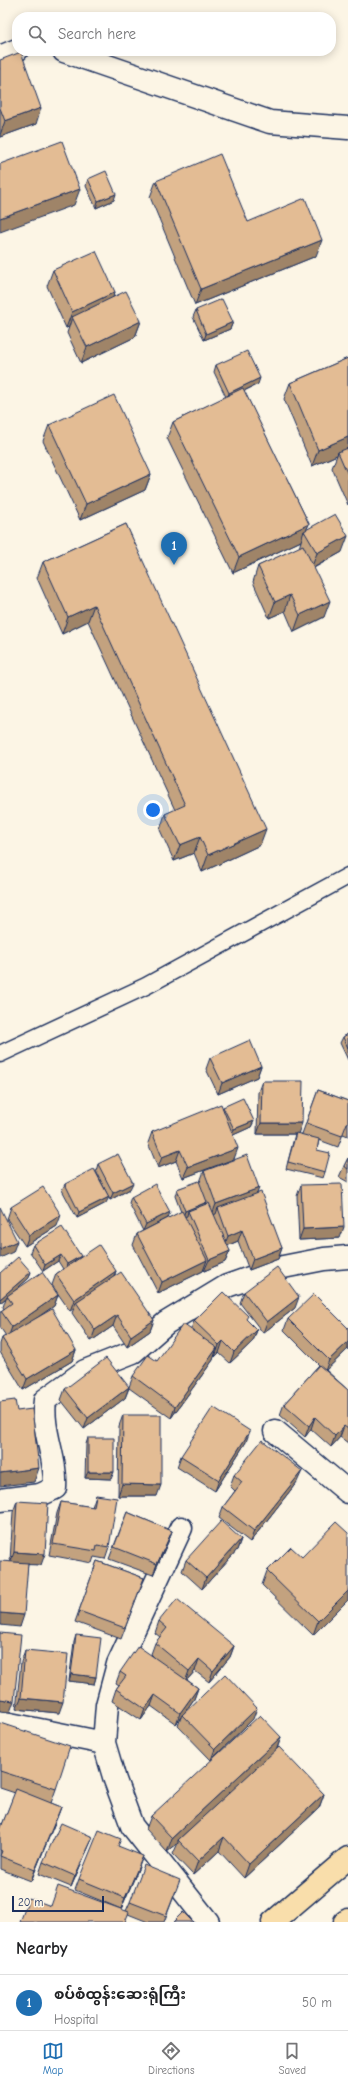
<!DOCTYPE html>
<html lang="en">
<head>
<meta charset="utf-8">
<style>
  :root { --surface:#fff; --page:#f2f2f2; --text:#202124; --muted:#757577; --line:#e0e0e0; --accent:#1f6fb2 }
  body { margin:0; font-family:"Comic Neue","Noto Sans Myanmar",sans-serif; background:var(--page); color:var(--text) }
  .scale { position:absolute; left:12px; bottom:10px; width:92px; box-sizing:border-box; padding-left:4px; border:2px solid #1b2f5e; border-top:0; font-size:11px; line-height:14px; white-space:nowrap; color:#1b2f5e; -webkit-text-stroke:3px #fcf5e5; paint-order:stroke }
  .you { position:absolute; left:153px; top:810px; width:14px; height:14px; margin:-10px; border:3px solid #fff; border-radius:50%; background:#1a73e8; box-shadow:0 0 0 6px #1a73e833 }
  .badge { display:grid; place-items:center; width:26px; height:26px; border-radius:50%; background:var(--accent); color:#fff; font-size:13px; font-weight:700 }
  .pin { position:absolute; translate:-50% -33px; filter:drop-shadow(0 1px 2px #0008) }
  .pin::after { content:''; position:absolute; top:21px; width:14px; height:12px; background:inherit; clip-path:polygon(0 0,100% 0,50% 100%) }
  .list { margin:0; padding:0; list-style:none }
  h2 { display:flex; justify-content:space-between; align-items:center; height:52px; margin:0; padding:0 16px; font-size:17px }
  h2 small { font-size:13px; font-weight:400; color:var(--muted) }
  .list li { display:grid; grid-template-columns:26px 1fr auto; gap:12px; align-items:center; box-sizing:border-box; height:56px; padding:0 16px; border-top:1px solid var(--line) }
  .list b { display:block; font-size:15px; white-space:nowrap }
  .list p { margin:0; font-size:13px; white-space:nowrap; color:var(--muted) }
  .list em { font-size:13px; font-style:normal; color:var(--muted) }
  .icon { flex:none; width:22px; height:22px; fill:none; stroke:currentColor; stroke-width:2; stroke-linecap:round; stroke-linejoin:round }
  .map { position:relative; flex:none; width:348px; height:1922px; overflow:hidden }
  .search { position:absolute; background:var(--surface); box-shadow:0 2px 10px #0003; left:12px; right:12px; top:12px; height:44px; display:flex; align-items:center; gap:10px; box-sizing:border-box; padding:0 14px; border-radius:16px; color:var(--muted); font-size:15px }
  .sheet { height:108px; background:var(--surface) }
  nav { display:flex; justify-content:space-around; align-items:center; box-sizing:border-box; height:56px; border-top:1px solid var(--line); background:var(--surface); font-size:11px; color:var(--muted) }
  nav a { display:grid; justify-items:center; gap:2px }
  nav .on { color:var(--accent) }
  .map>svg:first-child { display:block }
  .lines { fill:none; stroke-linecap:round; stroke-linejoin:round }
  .service-casing { stroke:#1b2f5e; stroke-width:19 }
  .minor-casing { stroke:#1b2f5e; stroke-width:25 }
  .trunk-casing { stroke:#1b2f5e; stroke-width:25 }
  .service { stroke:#fcf5e5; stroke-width:16 }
  .minor { stroke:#fcf5e5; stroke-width:22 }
  .trunk { stroke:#f9deab; stroke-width:22 }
  .wall { fill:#c3a27f; stroke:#1b2f5e }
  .shaded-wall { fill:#9f8468; stroke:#1b2f5e }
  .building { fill:#e3bc94; stroke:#1b2f5e }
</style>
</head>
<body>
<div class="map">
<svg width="348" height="1922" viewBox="0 0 348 1922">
  <rect width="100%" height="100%" fill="#fcf5e5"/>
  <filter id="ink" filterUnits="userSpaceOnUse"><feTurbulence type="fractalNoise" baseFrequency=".025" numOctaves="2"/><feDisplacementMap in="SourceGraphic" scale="8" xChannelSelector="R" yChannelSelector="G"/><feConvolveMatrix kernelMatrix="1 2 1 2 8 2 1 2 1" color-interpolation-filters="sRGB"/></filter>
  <g filter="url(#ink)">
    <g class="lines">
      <defs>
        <path id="service" d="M0 1054 146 986 348 876"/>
        <path id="minor" d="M64 51 270 122 348 128
          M0 57 17 50
          M275 1431 348 1492
          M0 1500 40 1495 55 1488C57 1458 41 1431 45 1400L85 1371 133 1352 166 1323 227 1286 278 1268 324 1259 348 1257
          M0 1722 104 1743 115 1780 132 1826 208 1922
          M104 1743 107 1705 118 1664 181 1528"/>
        <path id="trunk" d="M273 1922 348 1858
          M345 1922 348 1920"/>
      </defs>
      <use href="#service" class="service-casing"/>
      <use href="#minor" class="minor-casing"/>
      <use href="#trunk" class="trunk-casing"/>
      <use href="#service" class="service"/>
      <use href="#minor" class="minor"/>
      <use href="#trunk" class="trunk"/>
    </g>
    <path class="wall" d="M0 60 36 124 0 137Z
      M88 179 114 200 96 208 86 186Z
      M156 181 248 222 316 256 195 305 150 197Z
      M53 270 115 292 113 297 141 321 135 337 81 363 67 333 69 327 66 328 47 286Z
      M196 310 233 322 230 329 204 340 193 317Z
      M348 358V505L332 468 337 455 312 466 284 399 290 383Z
      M216 365 258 384 244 391 309 524 306 530 342 552 314 568 324 617 294 632 285 611 269 618 253 582 258 566 299 548 301 541 233 573 167 438 173 422 226 397 214 372Z
      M49 425 151 474 145 490 80 520 43 441Z
      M126 524 260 845 202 872 194 853 174 861 160 830 165 814 175 810 88 621 62 634 37 578 43 562Z
      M348 1034V1060L340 1043 343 1037Z
      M210 1058 261 1066 257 1077 218 1094 206 1069Z
      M262 1081 299 1134H302L318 1090 348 1101V1136L343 1134 338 1147 319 1140 317 1150 325 1172 323 1178 286 1169 295 1134H257L258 1092Z
      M223 1107 254 1121 251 1127 233 1135 234 1159 183 1178 176 1161 158 1168 148 1143 152 1132 222 1108Z
      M348 1158V1182L339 1177 344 1166Z
      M98 1164 130 1189 110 1200 96 1171Z
      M204 1171 257 1194 282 1248 278 1259 249 1270 238 1241 227 1246 230 1251 225 1262 204 1271 203 1268V1271L158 1293 133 1245 137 1234 181 1212 175 1196 177 1189 200 1182Z
      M65 1184 106 1203 77 1218 62 1190Z
      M301 1185 340 1238 299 1240 297 1196Z
      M131 1197 168 1218 143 1231 129 1203Z
      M11 1207 57 1226 25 1246 7 1219Z
      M33 1245 80 1258 116 1271 114 1276 154 1320 150 1331 127 1347 113 1326 91 1341 72 1313 74 1308 70 1311 52 1285 56 1274 63 1269 58 1261 43 1271 30 1252Z
      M0 1273 29 1278 16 1289 58 1295 54 1306 42 1314 76 1350 72 1361 23 1390 0 1352V1344L2 1338 6 1336 0 1327V1314L1 1311 4 1309 3 1307 6 1298 0 1303Z
      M244 1292 295 1308 263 1333 240 1303Z
      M288 1319 348 1328V1349L326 1370 348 1390V1443L340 1437 331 1447 311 1429 305 1437 280 1415 284 1404 319 1365 284 1330Z
      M247 1320 257 1330 253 1341 230 1363 219 1353 215 1357 214 1356 213 1360 171 1418 129 1388 125 1398 84 1429 61 1400 65 1389 129 1387 133 1376 157 1361 191 1329 194 1321Z
      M123 1415 157 1496H118L119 1426Z
      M88 1438 111 1479 85 1478 86 1444Z
      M246 1442 215 1491 177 1467 181 1456Z
      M234 1475 297 1482 250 1542 219 1518 223 1507 235 1491 230 1486Z
      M96 1495 109 1547 105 1559 94 1557 92 1563 49 1555 57 1513 61 1502 92 1507Z
      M17 1501 41 1565 28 1564 20 1627 10 1561 13 1512Z
      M127 1512 172 1531 168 1542 153 1575 109 1559Z
      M241 1539 237 1550 202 1589 182 1571 186 1560Z
      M302 1557 348 1600 313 1635 262 1585 267 1571Z
      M97 1561 144 1578 121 1639 75 1622Z
      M159 1621 234 1646 230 1657 209 1682 195 1671 187 1680 198 1688 194 1699 185 1712 253 1719 211 1760 178 1726 181 1717 176 1724 151 1706 141 1720 112 1701 116 1689 119 1685 116 1683 120 1672 155 1658 151 1654 155 1643 160 1637 155 1633Z
      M76 1635 96 1677 94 1684 69 1681 74 1642Z
      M25 1650 59 1713 16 1709 21 1662Z
      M0 1723 56 1789 51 1803 61 1807 31 1881 0 1869V1830L15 1793 0 1788Z
      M281 1737 277 1749 324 1794 319 1808 244 1878 219 1851 193 1875 173 1854 178 1843 167 1852 146 1829 151 1816Z
      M119 1846 139 1867 121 1909 75 1890 79 1879Z
      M88 1848 71 1887 39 1874 43 1862Z
      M176 1891 164 1922H148L128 1914 51 1906 126 1911 130 1902Z"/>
    <path class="shaded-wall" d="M41 108 36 124 0 137V135L5 121Z
      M80 189 74 205 0 232V218Z
      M116 194 114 200 96 208 98 201Z
      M322 240 316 256 195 305 201 289Z
      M115 292 109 308 72 317 69 327 66 328 72 312Z
      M141 321 135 337 81 363 87 347Z
      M233 322 230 329 204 340 206 334Z
      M260 378 258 384 227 399 229 393Z
      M348 437V450L338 452 337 455 312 466 318 450Z
      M151 474 145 490 80 520 86 504Z
      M309 524 305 533 304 531 301 541 233 573 239 557Z
      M348 536 342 552 311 569 317 553Z
      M290 595 285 611 269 618 275 602Z
      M330 601 324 617 294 632 300 615Z
      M94 605 88 621 62 634 68 617Z
      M266 829 260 845 202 872 208 855Z
      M200 837 194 853 174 861 180 845Z
      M261 1066 257 1077 218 1094 222 1083Z
      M254 1121 251 1127 231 1136 234 1129Z
      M261 1123H302L298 1134H257Z
      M238 1148 234 1159 183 1178 188 1167Z
      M180 1150 176 1161 158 1168 162 1157Z
      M133 1183 130 1189 110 1200 113 1193Z
      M259 1188 255 1199 218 1208 216 1214 212 1215 216 1204Z
      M109 1197 106 1203 77 1218 79 1212Z
      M207 1202 205 1209 188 1211 187 1216 183 1217 185 1211Z
      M170 1212 168 1218 143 1231 146 1224Z
      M61 1215 57 1226 25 1246 29 1235Z
      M344 1227 340 1238 299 1240 303 1229Z
      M242 1230 238 1241 224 1247 228 1236Z
      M17 1241 13 1252 0 1258V1249Z
      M282 1248 278 1259 249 1270 253 1259Z
      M230 1251 225 1262 204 1271 209 1260Z
      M61 1255 58 1261 43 1271 45 1265Z
      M81 1256 78 1262 65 1271 67 1264Z
      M207 1260 203 1271 158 1293 162 1282Z
      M116 1271 112 1282 76 1302 74 1308 70 1311 74 1300Z
      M31 1272 29 1278 8 1297 7 1296 6 1298 0 1303V1299Z
      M58 1295 54 1306 8 1338 12 1327Z
      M299 1297 295 1308 263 1333 267 1322Z
      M117 1315 113 1326 91 1341 95 1330Z
      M154 1320 150 1331 127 1347 131 1336Z
      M257 1330 253 1341 230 1363 234 1352Z
      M223 1341 219 1353 215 1357 219 1345Z
      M348 1342V1349L325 1371 329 1360Z
      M217 1348 213 1360 171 1418 175 1407Z
      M76 1350 72 1361 23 1390 27 1379Z
      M129 1387 125 1398 84 1429 88 1418Z
      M315 1417 311 1429 305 1437 309 1426Z
      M344 1426 340 1437 331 1447 335 1436Z
      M250 1431 246 1442 215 1491 219 1480Z
      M39 1468 34 1482 0 1486V1473Z
      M302 1471 297 1482 250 1542 254 1531Z
      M88 1472H114L111 1479 85 1478Z
      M122 1484 161 1485 157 1496H118Z
      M172 1531 168 1542 153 1575 157 1564Z
      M241 1539 237 1550 202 1589 206 1578Z
      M14 1552 45 1554 41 1565 10 1564Z
      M348 1591V1600L313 1635 318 1621Z
      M0 1613 24 1615 20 1627 0 1625Z
      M234 1646 230 1657 209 1682 213 1671Z
      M199 1659 195 1671 185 1682 189 1671Z
      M71 1674 96 1677 94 1684 69 1681Z
      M198 1688 194 1699 183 1715H182L181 1717 176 1724 180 1713Z
      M155 1695 151 1706 141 1720 145 1709Z
      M21 1698 63 1702 59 1713 16 1709Z
      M0 1699 14 1701 10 1712 0 1711Z
      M257 1708 253 1719 211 1760 215 1749Z
      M281 1737 276 1751 178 1840V1843L167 1852 172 1838Z
      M324 1794 319 1808 244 1878 249 1864Z
      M61 1807 57 1818 31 1881 35 1870Z
      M93 1837 88 1848 71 1887 75 1876Z
      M224 1837 219 1851 193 1875 198 1861Z
      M143 1856 139 1867 121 1909 125 1898Z"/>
    <path class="building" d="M21 52 41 108 5 121 0 108V60Z
      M62 141 80 189 0 218V164Z
      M220 154 248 222 305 198 322 240 201 289 156 181Z
      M106 171 116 194 98 201 88 179Z
      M96 251 115 292 72 312 53 270Z
      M126 291 141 321 87 347 72 317Z
      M222 299 233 322 206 334 196 310Z
      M247 351 260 378 229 393 216 365Z
      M348 358V437L318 450 290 383Z
      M243 388 309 524 239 557 173 422Z
      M114 395 151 474 86 504 49 425Z
      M348 448V475L338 452Z
      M335 514 348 536 317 553 304 531Z
      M126 524 266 829 208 855 200 837 180 845 165 814 185 805 94 605 68 617 43 562Z
      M303 545 330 601 300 615 290 595 275 602 258 566Z
      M348 1034V1048L343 1037Z
      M250 1040 261 1066 222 1083 210 1058Z
      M262 1081H303L302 1123H261Z
      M318 1090 348 1101V1123H347L342 1136 306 1123Z
      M243 1098 254 1121 234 1129 223 1107Z
      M221 1104 238 1148 188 1167 180 1150 162 1157 152 1132Z
      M296 1133 319 1139 317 1150 330 1153 325 1172 288 1162Z
      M118 1154 133 1183 113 1193 98 1164Z
      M247 1155 259 1188 216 1204 204 1171Z
      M348 1158V1169L344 1166Z
      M94 1169 109 1197 79 1212 65 1184Z
      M199 1181 207 1202 185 1211 177 1189Z
      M155 1184 170 1212 146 1224 131 1197Z
      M342 1184 344 1227 303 1229 301 1185Z
      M43 1187 61 1215 29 1235 11 1207Z
      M261 1192 282 1248 253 1259 242 1230 228 1236 218 1208Z
      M209 1203 230 1251 209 1260 188 1211Z
      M0 1207 17 1241 0 1249Z
      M182 1211 207 1260 162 1282 137 1234Z
      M62 1227 81 1256 67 1264 61 1255 45 1265 33 1245Z
      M99 1245 116 1271 74 1300 56 1274Z
      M18 1257 31 1272 0 1299V1273Z
      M277 1267 299 1297 267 1322 244 1292Z
      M42 1272 58 1295 12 1327 1 1311 12 1303 7 1296Z
      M121 1272 154 1320 131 1336 117 1315 95 1330 76 1302Z
      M223 1292 248 1316 246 1319 257 1330 234 1352 223 1341 219 1345 194 1321Z
      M314 1294 348 1328V1342L329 1360 288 1319Z
      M52 1309 76 1350 27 1379 2 1338Z
      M183 1324 217 1348 175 1407 133 1376 148 1355 157 1361Z
      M106 1358 129 1387 88 1418 65 1389Z
      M319 1365 348 1390V1429L344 1426 335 1436 315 1417 309 1426 284 1404Z
      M15 1400 17 1411 32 1409 39 1468 0 1473V1402Z
      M213 1407 250 1431 219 1480 181 1456Z
      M123 1415H161V1485L122 1484Z
      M88 1438H114V1472H88Z
      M262 1440 302 1471 254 1531 223 1507 242 1482 234 1475Z
      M96 1495 117 1498 109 1547 97 1545 96 1551 53 1544 61 1502 94 1507Z
      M17 1501 48 1503 45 1554 14 1552Z
      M127 1512 172 1531 157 1564 114 1547Z
      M221 1521 241 1539 206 1578 186 1560Z
      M336 1522 348 1533V1591L318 1621 267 1571 291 1547 302 1557Z
      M0 1561 28 1563 24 1615 0 1613Z
      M97 1561 144 1578 125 1628 79 1611Z
      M177 1599 234 1646 213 1671 199 1659 189 1671 155 1643 167 1628 159 1621Z
      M0 1633 21 1635 14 1701 0 1699Z
      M76 1635 101 1638 96 1677 71 1674Z
      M138 1646 198 1688 180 1713 155 1695 145 1709 116 1689 126 1676 120 1672Z
      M25 1650 68 1654 63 1702 21 1698Z
      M225 1674 257 1708 215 1749 182 1715Z
      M260 1715 281 1737 172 1838 151 1816Z
      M0 1723 70 1746 56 1789 0 1771Z
      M279 1747 324 1794 249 1864 224 1837 198 1861 178 1840Z
      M16 1789 61 1807 35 1870 0 1856 2 1851 0 1850V1830Z
      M61 1823 93 1837 75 1876 43 1862Z
      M99 1830 121 1839 118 1846 143 1856 125 1898 79 1879Z
      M144 1865 180 1880 166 1916 130 1902Z
      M58 1886 129 1912 125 1922H20L29 1898 51 1906Z
      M183 1912 193 1922H173Z"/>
  </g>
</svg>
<div class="scale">20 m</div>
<div class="you"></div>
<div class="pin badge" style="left:174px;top:565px">1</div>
<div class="search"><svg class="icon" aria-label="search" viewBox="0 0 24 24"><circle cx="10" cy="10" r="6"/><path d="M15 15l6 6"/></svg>Search here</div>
</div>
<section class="sheet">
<h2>Nearby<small></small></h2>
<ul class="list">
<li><span class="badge">1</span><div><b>စပ်စံထွန်းဆေးရုံကြီး</b><p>Hospital</p></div><em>50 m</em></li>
</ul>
</section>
<nav>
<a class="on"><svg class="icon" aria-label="map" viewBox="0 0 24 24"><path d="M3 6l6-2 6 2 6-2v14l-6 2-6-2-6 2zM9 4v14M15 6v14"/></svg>Map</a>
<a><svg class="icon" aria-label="directions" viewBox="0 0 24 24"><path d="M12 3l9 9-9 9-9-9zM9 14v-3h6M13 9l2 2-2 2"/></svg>Directions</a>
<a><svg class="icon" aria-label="saved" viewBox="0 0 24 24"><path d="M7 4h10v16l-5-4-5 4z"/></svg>Saved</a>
</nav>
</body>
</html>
